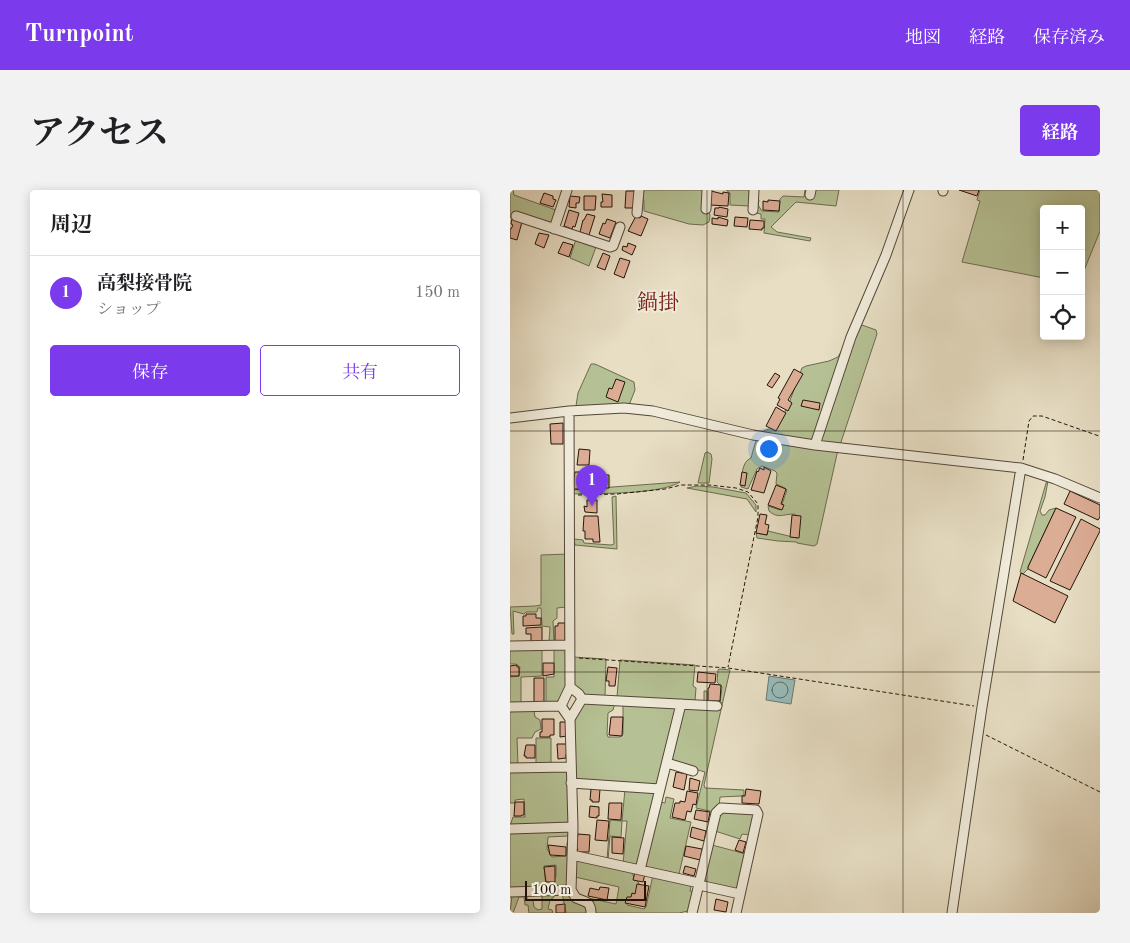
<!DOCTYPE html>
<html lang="ja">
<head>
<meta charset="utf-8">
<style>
  :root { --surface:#fff; --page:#f2f2f2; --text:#202124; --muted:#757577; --line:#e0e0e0; --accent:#7c3aed }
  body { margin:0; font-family:"Old Standard TT","Noto Serif JP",serif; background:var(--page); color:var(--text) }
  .controls { position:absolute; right:15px; top:15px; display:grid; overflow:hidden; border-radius:5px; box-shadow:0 2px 12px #0003 }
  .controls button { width:45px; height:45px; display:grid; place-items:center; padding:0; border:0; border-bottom:1px solid var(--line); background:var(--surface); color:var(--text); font:25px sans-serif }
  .scale { position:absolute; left:15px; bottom:12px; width:121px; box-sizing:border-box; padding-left:5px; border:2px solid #231509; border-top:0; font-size:14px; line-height:18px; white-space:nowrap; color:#231509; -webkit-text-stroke:4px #efead9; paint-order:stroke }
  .you { position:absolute; left:258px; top:258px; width:18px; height:18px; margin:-12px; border:4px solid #fff; border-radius:50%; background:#1a73e8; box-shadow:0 0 0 8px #1a73e833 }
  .badge { display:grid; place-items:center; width:32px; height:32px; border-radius:50%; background:var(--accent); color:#fff; font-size:16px; font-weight:700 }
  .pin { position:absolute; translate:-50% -41px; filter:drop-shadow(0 1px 2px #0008) }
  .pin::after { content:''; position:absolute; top:26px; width:18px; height:15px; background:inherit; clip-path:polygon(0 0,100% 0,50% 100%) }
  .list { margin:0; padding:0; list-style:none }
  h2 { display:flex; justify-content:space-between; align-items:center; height:65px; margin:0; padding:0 20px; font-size:21px }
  h2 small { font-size:16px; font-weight:400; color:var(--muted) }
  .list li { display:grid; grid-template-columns:32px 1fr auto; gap:15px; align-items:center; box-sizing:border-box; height:75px; padding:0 20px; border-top:1px solid var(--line) }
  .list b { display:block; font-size:19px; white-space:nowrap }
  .list p { margin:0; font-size:16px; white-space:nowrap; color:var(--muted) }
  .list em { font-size:16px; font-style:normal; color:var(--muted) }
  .actions { display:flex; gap:10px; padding:15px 20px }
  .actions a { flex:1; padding:11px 0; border:1px solid var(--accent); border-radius:5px; text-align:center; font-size:18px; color:var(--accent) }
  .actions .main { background:var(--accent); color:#fff }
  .icon { flex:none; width:28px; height:28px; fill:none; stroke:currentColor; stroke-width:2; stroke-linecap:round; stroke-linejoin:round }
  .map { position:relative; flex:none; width:590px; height:723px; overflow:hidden; border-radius:5px }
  header { display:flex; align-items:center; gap:30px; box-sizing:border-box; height:70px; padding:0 25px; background:var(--accent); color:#fff }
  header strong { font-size:24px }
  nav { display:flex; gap:28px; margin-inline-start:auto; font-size:18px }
  .intro { display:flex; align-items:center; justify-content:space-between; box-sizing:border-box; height:120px; padding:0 30px }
  h1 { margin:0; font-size:35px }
  .button { padding:12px 22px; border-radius:5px; background:var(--accent); color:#fff; font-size:18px; font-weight:700 }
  main { display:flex; gap:30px; padding:0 30px }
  aside { flex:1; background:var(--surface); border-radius:5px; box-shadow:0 2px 12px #0003 }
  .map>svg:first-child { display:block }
  .green { fill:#b5c194; stroke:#6c6b4e }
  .water { fill:#97bbb9; stroke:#697973 }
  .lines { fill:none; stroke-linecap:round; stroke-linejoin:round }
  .shore { stroke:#5d6861; stroke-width:1 }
  .building { fill:#dcad95; stroke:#231509 }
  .minor-casing { stroke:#544738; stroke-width:11 }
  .path { stroke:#231509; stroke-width:1; stroke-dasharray:4 2.5; stroke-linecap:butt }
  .minor { stroke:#efead9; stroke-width:9 }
  .grid { fill:none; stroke:#231509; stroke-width:1; stroke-opacity:0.55 }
  .labels { text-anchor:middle; stroke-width:4; stroke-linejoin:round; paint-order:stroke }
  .quarter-label { font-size:21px; fill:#7a1f14; stroke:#efead9 }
</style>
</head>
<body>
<header>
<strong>Turnpoint</strong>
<nav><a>地図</a><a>経路</a><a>保存済み</a></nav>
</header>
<div class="intro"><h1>アクセス</h1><a class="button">経路</a></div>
<main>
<aside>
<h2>周辺<small></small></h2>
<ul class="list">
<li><span class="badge">1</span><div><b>高梨接骨院</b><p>ショップ</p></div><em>150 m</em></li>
</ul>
<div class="actions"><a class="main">保存</a><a>共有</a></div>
</aside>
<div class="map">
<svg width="590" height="723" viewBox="0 0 590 723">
  <rect width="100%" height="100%" fill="#e7dec4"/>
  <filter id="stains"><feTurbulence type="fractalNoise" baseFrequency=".004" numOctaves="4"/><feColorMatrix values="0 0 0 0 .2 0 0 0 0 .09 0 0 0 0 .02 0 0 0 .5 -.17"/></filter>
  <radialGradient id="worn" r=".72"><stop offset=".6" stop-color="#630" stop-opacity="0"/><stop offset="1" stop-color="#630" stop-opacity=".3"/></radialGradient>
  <path class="green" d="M0 0H3L4 5 46 20 42 34 0 27Z
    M131 0H196L200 26 199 32 193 35 179 34 134 21V11L131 6Z
    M216 0H242L239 16 220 15V3Z
    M295 0H329L326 16 286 12 261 37 267 42 301 48 300 51 254 43 255 29H251V24L246 23 245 20V10H249L248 15 252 21 269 22 270 9 273 6 294 7Z
    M470 0H590V41L571 88V19H534V88L452 72 470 11 467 10Z
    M66 49 86 57 79 76 60 68Z
    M352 135 366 140 367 144 327 264 307 354 304 356 287 353V352L268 351 247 348 246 343 257 345 258 341 287 348 289 327 284 324C273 324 268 329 259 321L258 316 270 320 277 300 275 298 266 294 267 283 265 281 252 276 247 279 238 299 231 297C232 287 231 272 241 268 245 254 247 237 265 239L278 216 292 178 296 176 319 171 328 167 339 147Z
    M81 174H85L124 192 125 200 119 215 67 218 66 216 68 203Z
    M197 262 201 264 202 269 199 293H188L195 263Z
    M537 290 538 291 535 307 530 321 532 325H535L539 320 546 318 518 377 519 378 513 384 510 382Z
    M170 292C148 305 90 303 62 304V300Z
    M187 296 203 297 236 303 246 315V322L237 309 177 298Z
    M106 306 107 359 65 355 64 349 73 350 74 353 101 355 104 354 102 307Z
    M58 364 56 417 47 418V428L43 431 44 452H39L40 437 32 436 31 418H28L27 422H16L14 424 3 421 4 444H2L0 417 25 416 31 415V365Z
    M0 458 32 459V486L11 487V514H0V487L9 486 10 477 6 474H0Z
    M44 458H55L57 461C57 482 64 513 36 514V487H44Z
    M63 467 96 469 95 507 77 508 64 496Z
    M110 470 185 475 183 496 186 498 185 511 107 507Z
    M209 479 220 480 194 595 195 598 234 600V605L231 606 210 607 209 617 204 622 186 618 195 582 159 572 173 517 196 513 194 510V501H197V510L198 511 210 512 212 497 207 492 208 480Z
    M74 512 105 513 103 520 98 523 97 544 98 547H110L113 544V513L167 515 150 592 146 597 66 592 62 587V529Z
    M0 520 24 521 25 527 30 530 31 539 25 542 22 548H7L8 575 0 576Z
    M26 548H41V574H26Z
    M55 580 58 582 60 633 0 636 3 627H15L14 609 5 610V613H0V582Z
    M115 599 144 601 147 604 129 674 126 677 113 674 117 631H112L111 647 100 646 98 670H97L100 630 112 631Z
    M156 607 164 609 160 628 181 632 169 684 185 688 182 689 135 678 140 647 151 612 155 613Z
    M212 622 241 623 245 626 240 645 232 644 230 649 205 641 208 626Z
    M57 639 60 642 58 646 38 647 37 659 42 667 55 666 57 664V653L60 649 61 698 41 697 40 694 46 686V675L34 676 36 697 0 699V642Z
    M202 655 236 664 229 697 224 700 197 693 194 687Z
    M65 670 120 679 125 689 129 693 127 703 118 710 117 715 134 719 136 717 143 685 180 693 181 696 180 701 183 702 180 719 178 721 169 723H83L69 706 106 714 109 697 65 687Z
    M32 703H44V707L40 710 38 719 42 720 43 723H19L18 715H15L14 707H9L3 723H0L2 705 17 704V710H23L24 717 28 720 32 719Z
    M52 703H56L57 705 61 706 77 716 78 723H56Z"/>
  <path class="water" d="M259 486 285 490 281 514 256 510Z"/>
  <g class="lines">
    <path class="shore" d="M262 500a8 8 0 1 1 16 0a8 8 0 1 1-16 0Z"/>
  </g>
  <path class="building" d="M449 0H469L467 6Z
    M116 1H125L124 18H115Z
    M201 1 213 4V2L219 3 218 16 200 15Z
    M34 3 43 6V9L46 10 43 17 30 13Z
    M92 4 102 5V17H91V12H93Z
    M60 6 70 7 69 13H66V18L59 17Z
    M74 6H86L85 20H74Z
    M258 10 270 11 269 21 253 20V11L258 12Z
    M209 17 218 19 217 27 204 25 205 18H209Z
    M59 20 69 23 65 37 63 36 62 39 54 36Z
    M77 24 85 26 79 45 70 42 73 30H74Z
    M126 26 130 28 131 26 138 29 131 46 118 41Z
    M208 27 218 30 217 36 202 34V28L208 29Z
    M225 27 238 28 237 37 224 36Z
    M2 29 12 32 7 50 0 48V39H1L3 35 1 34Z
    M97 29 106 32 100 48 89 44 93 33 95 34Z
    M240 30 254 31V38H252V40L239 39Z
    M29 43 39 45 34 58 25 54Z
    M53 52 63 55 59 67 48 63Z
    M118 53 126 56 122 65 112 60 113 56 117 57Z
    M93 63 100 66 95 80 87 77Z
    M110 68 120 71 114 88 104 84Z
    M284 179 293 184 278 210 282 213 278 221 267 215 270 209 268 208Z
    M265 183 270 186 262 198 257 195Z
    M106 189 115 192 108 212 96 207 99 198 102 199Z
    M293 210 310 213 309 220 291 216Z
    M266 217 276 223 266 241 256 236Z
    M53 233V254H41L40 234Z
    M69 259 80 260 79 275H67Z
    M254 277 261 281 254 303 241 300 247 281 248 282 250 278 254 280Z
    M65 282H77L78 299H62Z
    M232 282 237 283 235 296 230 295Z
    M87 285H99V298H87Z
    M266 295 276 299 271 314 274 315 272 320 258 315Z
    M560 301 590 315V327L588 330 554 314Z
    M77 310H87V323L75 322 74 316 77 317Z
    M546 318 566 327 536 388 518 379V377Z
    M250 324 257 325 255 334 259 335 257 345 246 343Z
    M282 325 291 326 289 348 280 347Z
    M74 326H88L90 352H83V349H75V341H73Z
    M571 329 590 339V341L560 400 540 391Z
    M511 383 558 406 545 433 503 411Z
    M16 424H26V428H31V435L13 436V426H16Z
    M48 433H55V451H45V436H48Z
    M32 437V454H21V444H16V438Z
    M33 473H44V484L33 486Z
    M7 475V477H9V486H0V476Z
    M98 477 107 478 105 496H99V491H96Z
    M188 482 206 484 205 493 187 492Z
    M24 488H34V513H24Z
    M200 494 211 495 210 511H198V498H199Z
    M101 527H113L112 546 99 545Z
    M32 529H44V545H40V547H30V542H32Z
    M50 532H57V546L50 547Z
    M47 554H58V564H56V568L48 569Z
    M16 555H25V568H16V566H14Z
    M166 582 177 584 174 600 163 597Z
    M180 588 190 591 188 601 179 600Z
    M81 599H90L89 612H82V610H80Z
    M236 599 251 601 249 614 232 613V606H235Z
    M177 601 188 603 186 615 183 614 181 622 177 621 175 630 162 627 165 613H170V611L175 612Z
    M5 612H14V625H12L11 626H4Z
    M99 613H112L111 630 98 629Z
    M80 616 89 617V626H87V628L79 627Z
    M186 620 200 622 198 632 184 629Z
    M87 630 99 631 97 651 85 650Z
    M182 637 196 641 194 651 180 647Z
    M68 644 80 645 79 662H67L68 659H66Z
    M102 647 114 648 113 664 102 663Z
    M229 650 236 652 233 663 225 660Z
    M38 655 56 657V666L40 665Z
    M176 656 192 659 190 670 174 666Z
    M45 676V692H36L34 677Z
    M175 676 186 679 184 686 173 683Z
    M125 682 135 684 133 692 123 690Z
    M127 694 139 696 135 717 115 713 117 707H121L122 703 125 704Z
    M90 697 99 698 97 710 78 706 80 698 89 700Z
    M206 709 218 712 216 722 204 720Z
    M55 714V723H46V715Z"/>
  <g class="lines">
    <defs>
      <path id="minor" d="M433 1V0
        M300 5 301 0
        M196 19 197 0
        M243 20 244 0
        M127 23 129 0
        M6 26 100 57 103 56 110 37
        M44 39 57 0
        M0 228 59 221 114 218 143 221 243 245 305 255 511 278 545 289 590 308
        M305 255 341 147 376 65 399 0
        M0 456 60 455
        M72 509 207 516
        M0 517 51 516
        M60 529 72 509 69 504 60 497
        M157 573 183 581
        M0 578 60 577
        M61 593 150 599
        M0 639 63 637
        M62 665 189 693
        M130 680 171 514
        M189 695 230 704
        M61 700 66 708C75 712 81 711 81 723
        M0 702 61 700 63 637 60 529 51 516 60 497 59 221
        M182 723 206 623 211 618 246 620 248 624 226 723
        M442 723 472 517 511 278"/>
    </defs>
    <use href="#minor" class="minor-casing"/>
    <path class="path" d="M513 270 519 231 523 226H532L589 246
      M68 305 107 304 155 299 171 295H199L226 298 238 302 248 314V327L218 477
      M69 468 218 478 464 516
      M476 545 590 602"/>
    <use href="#minor" class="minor"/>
  </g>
  <path class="grid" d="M197 0V723M393 0V723M0 241H590M0 482H590"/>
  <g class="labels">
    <g class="quarter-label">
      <text x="148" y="119">鍋掛</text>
    </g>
  </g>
  <rect width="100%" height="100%" filter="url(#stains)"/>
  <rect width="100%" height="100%" fill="url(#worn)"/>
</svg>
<div class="controls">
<button>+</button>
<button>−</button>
<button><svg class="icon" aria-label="locate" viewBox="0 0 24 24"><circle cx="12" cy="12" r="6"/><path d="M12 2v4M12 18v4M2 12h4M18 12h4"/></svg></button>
</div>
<div class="scale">100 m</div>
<div class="you"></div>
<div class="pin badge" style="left:82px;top:316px">1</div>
</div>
</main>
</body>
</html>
